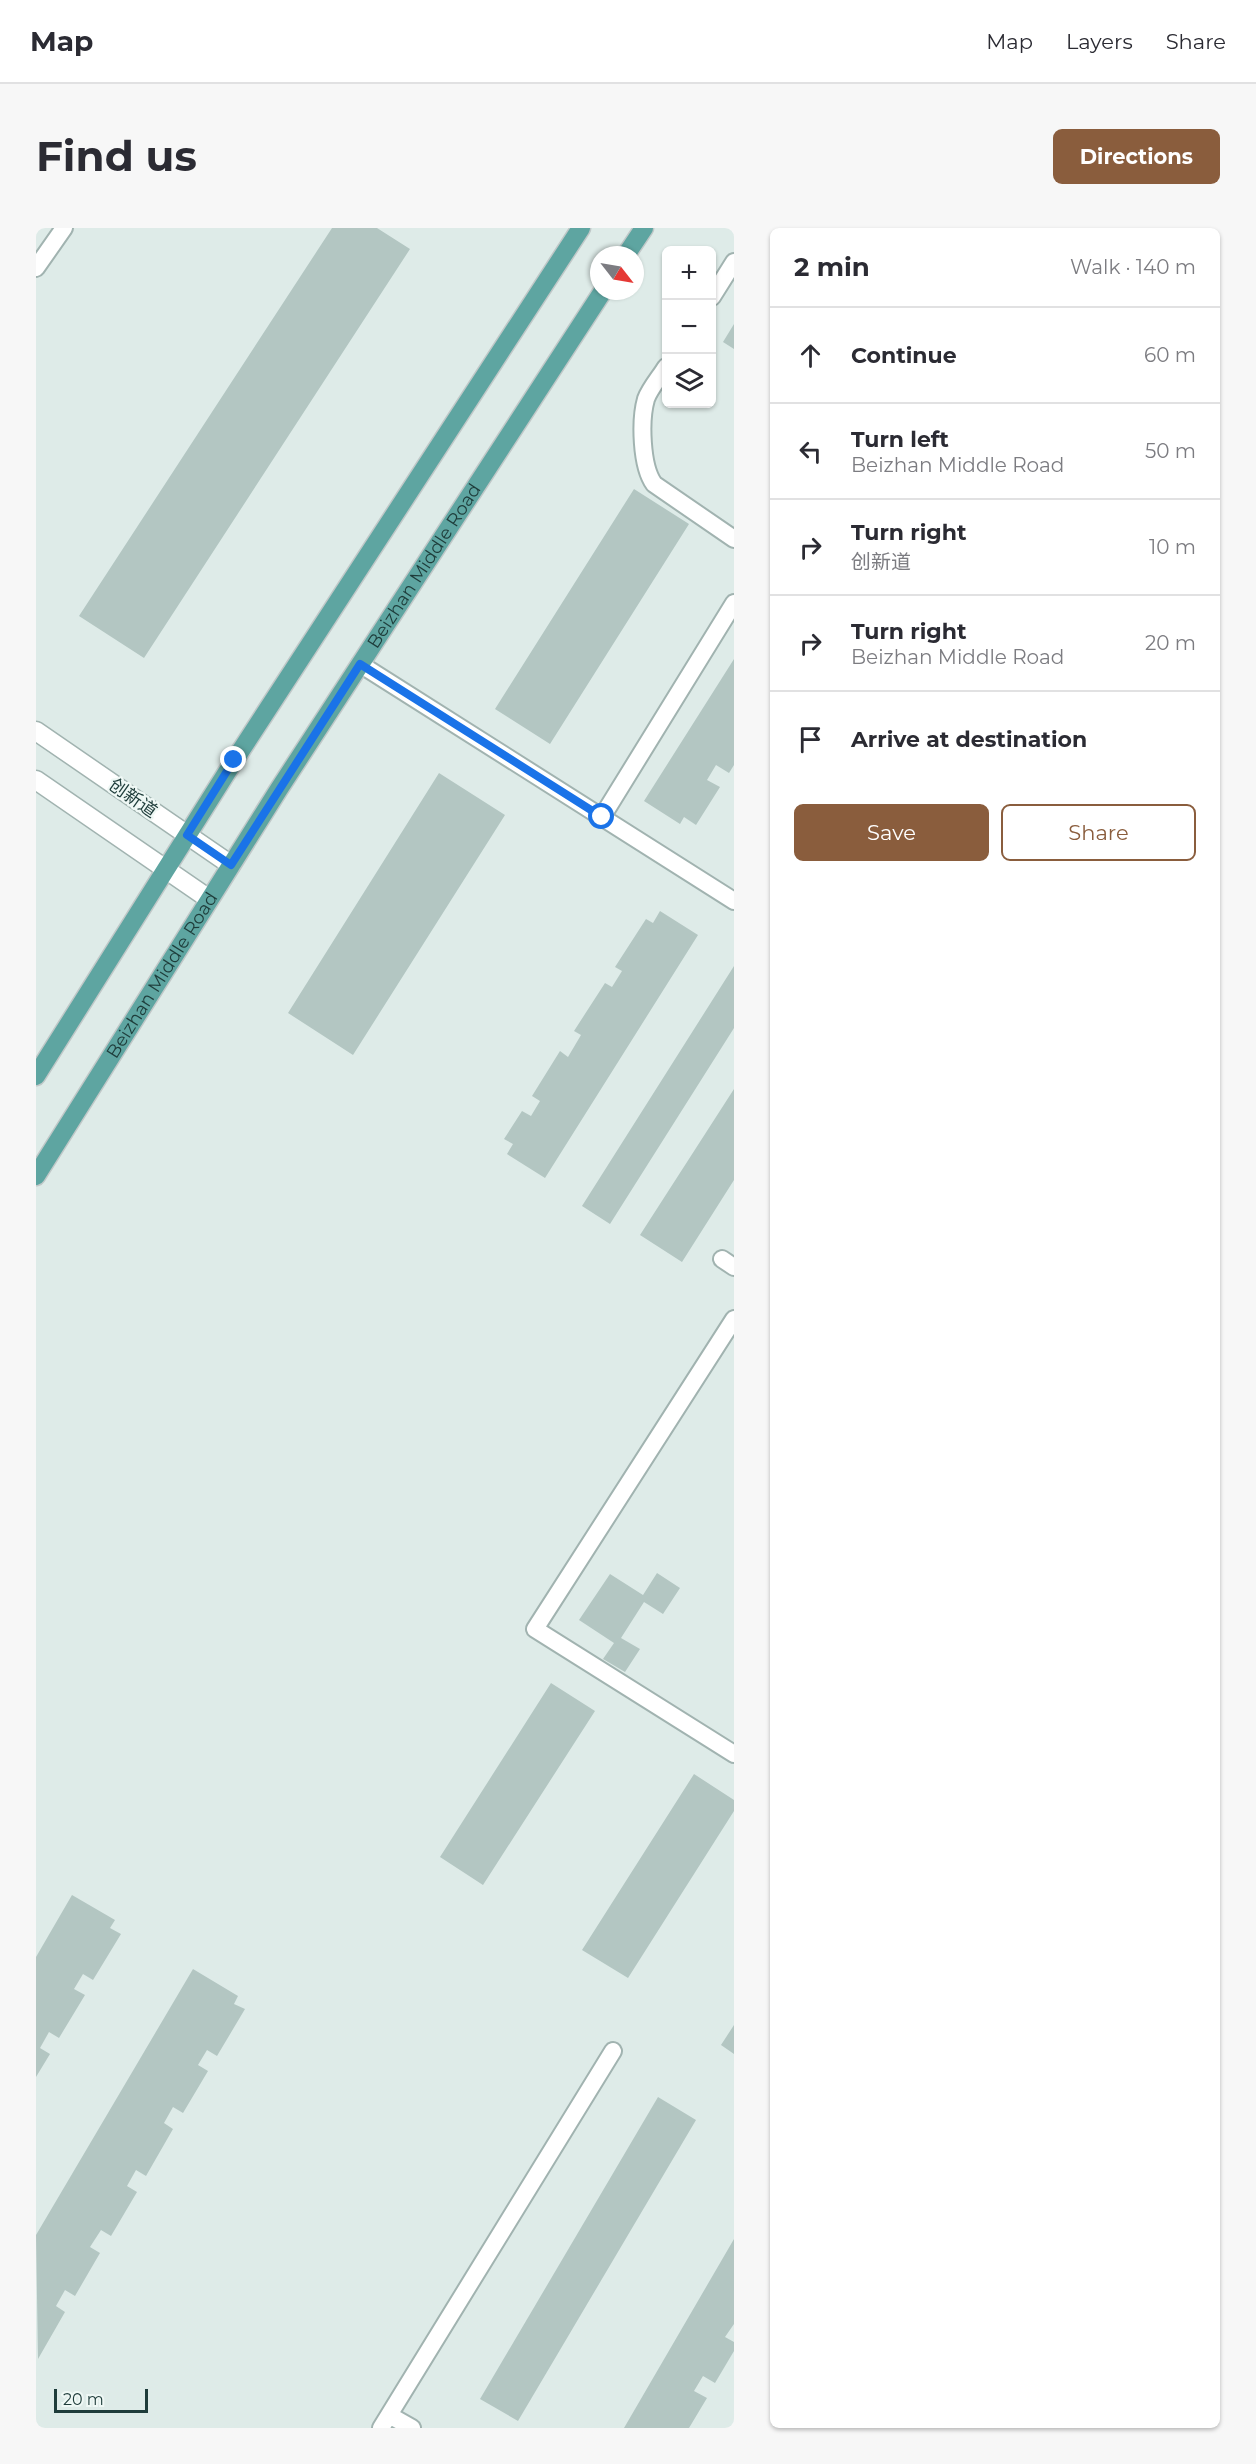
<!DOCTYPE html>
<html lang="en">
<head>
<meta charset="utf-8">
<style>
  :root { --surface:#fff; --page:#f7f7f7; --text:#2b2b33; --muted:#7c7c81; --line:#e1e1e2; --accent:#8a5d3d }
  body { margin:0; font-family:Montserrat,"Noto Sans SC",sans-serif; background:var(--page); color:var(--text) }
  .controls { position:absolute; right:18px; top:18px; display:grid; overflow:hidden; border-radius:9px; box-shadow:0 2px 4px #0004 }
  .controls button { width:54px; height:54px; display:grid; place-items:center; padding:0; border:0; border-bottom:2px solid var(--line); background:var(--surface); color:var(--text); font:30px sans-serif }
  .compass { position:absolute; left:554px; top:18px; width:54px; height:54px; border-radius:50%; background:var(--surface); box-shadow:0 2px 4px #0004; rotate:121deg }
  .scale { position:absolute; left:18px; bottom:15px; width:94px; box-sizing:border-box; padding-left:6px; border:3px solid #1e3c3a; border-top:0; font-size:16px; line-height:21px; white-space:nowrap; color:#1e3c3a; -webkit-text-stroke:4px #eff8f5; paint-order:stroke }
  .stop { position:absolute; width:18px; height:18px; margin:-14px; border:4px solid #1a73e8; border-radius:50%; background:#fff }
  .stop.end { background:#1a73e8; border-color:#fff; box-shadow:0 2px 6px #0008 }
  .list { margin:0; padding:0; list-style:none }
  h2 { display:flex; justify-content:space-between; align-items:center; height:78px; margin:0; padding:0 24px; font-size:26px }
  h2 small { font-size:20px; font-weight:400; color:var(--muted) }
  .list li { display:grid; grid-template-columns:39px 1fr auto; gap:18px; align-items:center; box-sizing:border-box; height:96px; padding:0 24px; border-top:2px solid var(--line) }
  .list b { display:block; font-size:22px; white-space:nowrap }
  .list p { margin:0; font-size:20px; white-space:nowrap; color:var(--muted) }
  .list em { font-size:20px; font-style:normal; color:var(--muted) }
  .actions { display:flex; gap:12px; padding:18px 24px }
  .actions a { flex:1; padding:14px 0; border:2px solid var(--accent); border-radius:9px; text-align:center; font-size:21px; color:var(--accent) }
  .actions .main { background:var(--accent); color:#fff }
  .icon { flex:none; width:33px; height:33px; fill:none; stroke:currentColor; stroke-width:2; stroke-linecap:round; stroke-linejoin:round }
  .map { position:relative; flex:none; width:698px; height:2200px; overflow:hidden; border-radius:9px }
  header { display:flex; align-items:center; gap:36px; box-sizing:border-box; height:84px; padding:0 30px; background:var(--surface); border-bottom:2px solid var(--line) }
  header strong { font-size:28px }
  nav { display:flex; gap:33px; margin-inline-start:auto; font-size:21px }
  .intro { display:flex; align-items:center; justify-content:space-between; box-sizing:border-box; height:144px; padding:0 36px }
  h1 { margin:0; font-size:42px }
  .button { padding:15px 27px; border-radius:9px; background:var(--accent); color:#fff; font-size:21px; font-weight:700 }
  main { display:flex; gap:36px; padding:0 36px }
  aside { flex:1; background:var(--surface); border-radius:9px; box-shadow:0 2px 4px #0004 }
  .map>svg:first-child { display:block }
  .building { fill:#b3c6c2 }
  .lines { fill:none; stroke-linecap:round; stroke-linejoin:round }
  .service-casing { stroke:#a1b3b0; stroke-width:20 }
  .tertiary-casing { stroke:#a1b3b0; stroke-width:21 }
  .primary-casing { stroke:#c0c8c8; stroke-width:21 }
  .service { stroke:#fff; stroke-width:16 }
  .tertiary { stroke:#fff; stroke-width:18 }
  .primary { stroke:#5ea5a1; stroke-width:18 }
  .route { stroke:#1a73e8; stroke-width:8 }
  .labels { text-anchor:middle; stroke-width:4.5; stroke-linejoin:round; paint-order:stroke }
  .street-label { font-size:18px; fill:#1e3c3a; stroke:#eff8f5 }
</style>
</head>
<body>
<header>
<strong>Map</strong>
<nav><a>Map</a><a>Layers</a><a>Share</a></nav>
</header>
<div class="intro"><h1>Find us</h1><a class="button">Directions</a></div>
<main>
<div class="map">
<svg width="698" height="2200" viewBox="0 0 698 2200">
  <rect width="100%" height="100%" fill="#deebe8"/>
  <path class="building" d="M296 0H341L374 21 108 430 43 388Z
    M698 96V121L687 114Z
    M598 261 653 296 514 516 459 481Z
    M698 431V537L693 545 680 537 671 552 684 559 660 597 648 589 644 596 608 573Z
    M403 545 469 587 317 827 252 785Z
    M624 683 662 707 509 950 471 926 477 916 468 911 486 883 495 888 504 873 496 868 524 823 532 829 545 807 538 803 569 755 576 759 586 743 579 739 610 691 617 695Z
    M698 738V800L574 996 546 978Z
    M698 861V952L646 1034 604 1007Z
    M621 1345 644 1360 627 1386 608 1374 585 1410 604 1421 589 1444 567 1431 578 1415 543 1392 574 1346 607 1367Z
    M515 1455 559 1483 447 1657 404 1629Z
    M658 1546 698 1572V1583L592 1750 546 1722Z
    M36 1667 79 1692 74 1700 85 1706 57 1752 47 1746 38 1761 49 1767 23 1810 13 1804 4 1820 14 1826 0 1849V1729Z
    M157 1741 202 1768 198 1776 209 1781 181 1828 171 1822 162 1837 172 1843 147 1885 137 1879 128 1895 137 1901 110 1948 100 1942 91 1958 101 1964 75 2008 65 2002 54 2019 64 2025 39 2068 29 2062 20 2078 29 2084 2 2131 0 2007Z
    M698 1797V1826L685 1817Z
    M622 1869 660 1892 482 2193 444 2171Z
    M698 2011V2096L689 2109 698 2114V2123L679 2155 667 2148 658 2163 671 2170 653 2200H588Z"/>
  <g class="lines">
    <defs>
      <path id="service" d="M0 40 28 0
        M676 69 698 34
        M630 139C624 149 614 160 610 171 604 192 605 238 618 256L698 311
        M324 436 698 673
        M566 589 698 375
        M686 1031 698 1039
        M698 1091 499 1401 698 1526
        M353 2187 376 2200
        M345 2200 577 1823"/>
      <path id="tertiary" d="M0 503 195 637
        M0 552 173 671"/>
      <g id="primary">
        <path d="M590 27 608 0"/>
        <path d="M0 848 198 533 545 0"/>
        <path id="s1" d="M0 948 243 561 567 63"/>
      </g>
    </defs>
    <use href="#service" class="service-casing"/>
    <use href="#tertiary" class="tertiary-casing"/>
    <use href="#primary" class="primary-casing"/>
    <use href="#service" class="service"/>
    <use href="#tertiary" class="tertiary"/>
    <use href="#primary" class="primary"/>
  </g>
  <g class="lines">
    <path class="route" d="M198 532 151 607 195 637 324 436 566 589"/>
  </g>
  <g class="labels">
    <g class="street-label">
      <text dy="6" stroke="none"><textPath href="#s1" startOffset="723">Beizhan Middle Road</textPath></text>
      <text transform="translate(97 570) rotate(35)" y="6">创新道</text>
      <text dy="6" stroke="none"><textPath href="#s1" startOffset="237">Beizhan Middle Road</textPath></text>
    </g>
  </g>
</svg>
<div class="controls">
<button>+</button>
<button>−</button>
<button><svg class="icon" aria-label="layers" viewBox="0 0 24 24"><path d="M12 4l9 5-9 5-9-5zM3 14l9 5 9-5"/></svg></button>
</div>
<svg class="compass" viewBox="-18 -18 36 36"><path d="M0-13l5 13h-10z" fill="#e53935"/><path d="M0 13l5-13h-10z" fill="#7c7c81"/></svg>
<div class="scale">20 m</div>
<div class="stop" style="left:566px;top:589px"></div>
<div class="stop end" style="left:198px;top:532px"></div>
</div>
<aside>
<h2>2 min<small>Walk · 140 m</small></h2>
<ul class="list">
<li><svg class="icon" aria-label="ahead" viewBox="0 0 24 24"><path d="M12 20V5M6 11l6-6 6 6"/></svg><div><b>Continue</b></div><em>60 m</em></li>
<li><svg class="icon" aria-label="left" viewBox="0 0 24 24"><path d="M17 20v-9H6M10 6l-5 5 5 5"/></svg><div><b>Turn left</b><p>Beizhan Middle Road</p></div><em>50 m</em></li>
<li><svg class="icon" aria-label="right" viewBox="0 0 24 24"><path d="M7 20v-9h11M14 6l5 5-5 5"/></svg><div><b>Turn right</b><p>创新道</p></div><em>10 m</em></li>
<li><svg class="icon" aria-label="right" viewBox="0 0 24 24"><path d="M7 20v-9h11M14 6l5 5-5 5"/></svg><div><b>Turn right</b><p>Beizhan Middle Road</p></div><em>20 m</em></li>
<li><svg class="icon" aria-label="arrive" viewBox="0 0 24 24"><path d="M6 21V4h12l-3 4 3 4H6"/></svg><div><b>Arrive at destination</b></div></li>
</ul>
<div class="actions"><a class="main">Save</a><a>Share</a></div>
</aside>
</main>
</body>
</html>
